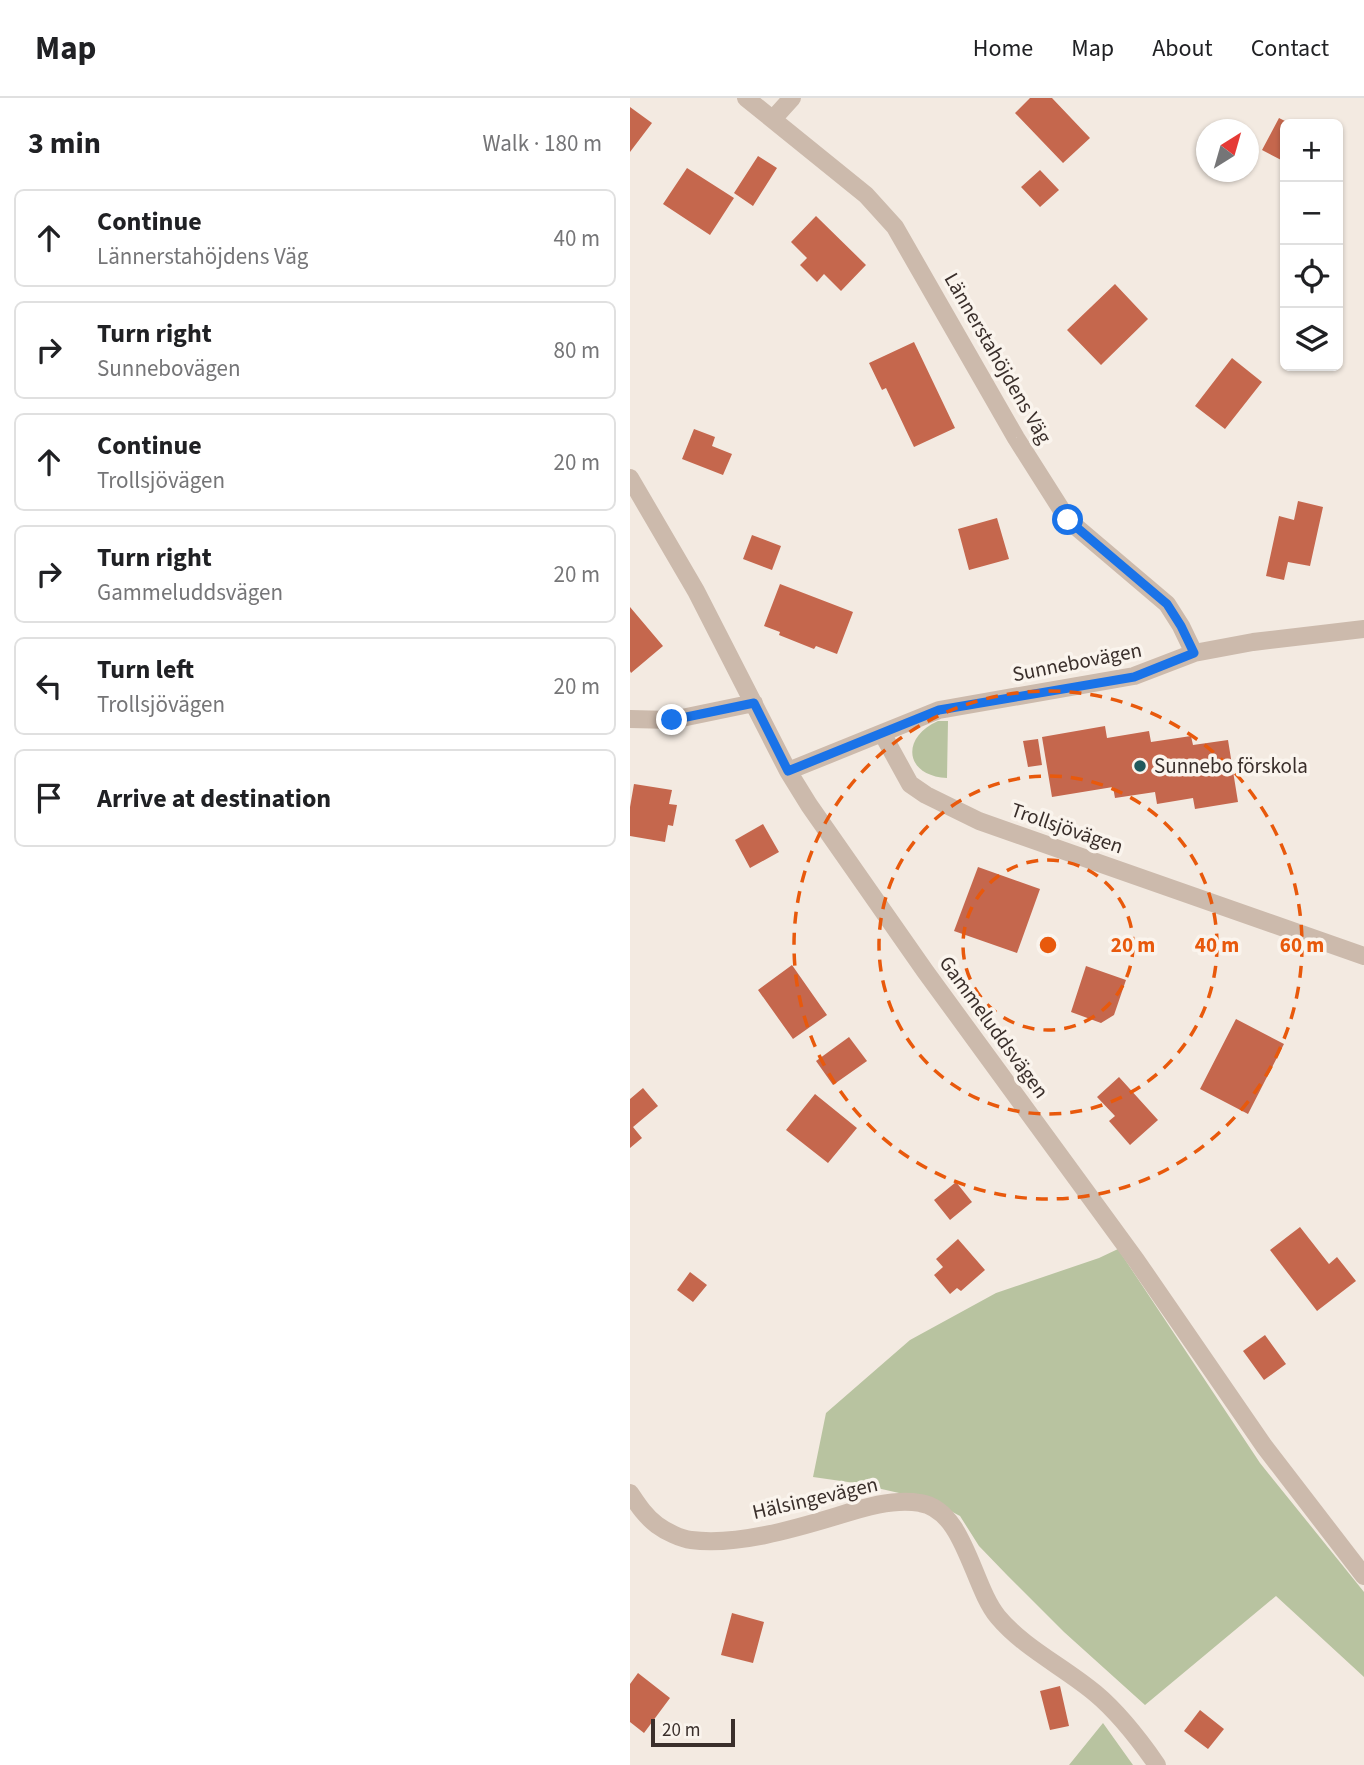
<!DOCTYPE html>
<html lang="en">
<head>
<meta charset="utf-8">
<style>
  :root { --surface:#fff; --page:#f2f2f2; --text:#202124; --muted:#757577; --line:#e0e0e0 }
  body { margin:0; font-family:"Source Sans 3",sans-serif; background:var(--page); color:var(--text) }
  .controls { position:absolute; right:21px; top:21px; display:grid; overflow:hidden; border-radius:10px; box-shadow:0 2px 5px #0004 }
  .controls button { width:63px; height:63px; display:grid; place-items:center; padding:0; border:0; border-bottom:2px solid var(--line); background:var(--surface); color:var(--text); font:35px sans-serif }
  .compass { position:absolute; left:566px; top:21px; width:63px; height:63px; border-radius:50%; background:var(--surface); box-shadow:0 2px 5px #0004; rotate:37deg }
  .scale { position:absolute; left:21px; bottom:18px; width:84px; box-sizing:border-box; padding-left:7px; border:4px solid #3a2f2b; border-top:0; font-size:19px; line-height:24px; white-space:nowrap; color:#3a2f2b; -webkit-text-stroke:5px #faf4ed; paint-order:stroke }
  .stop { position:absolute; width:21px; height:21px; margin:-16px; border:5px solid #1a73e8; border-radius:50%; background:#fff }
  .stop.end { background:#1a73e8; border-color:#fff; box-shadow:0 2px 7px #0008 }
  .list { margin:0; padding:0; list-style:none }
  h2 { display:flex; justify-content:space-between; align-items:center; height:91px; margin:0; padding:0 28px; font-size:30px }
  h2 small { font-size:23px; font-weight:400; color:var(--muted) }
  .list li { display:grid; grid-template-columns:46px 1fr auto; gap:21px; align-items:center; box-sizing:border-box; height:98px; margin:0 14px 14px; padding:0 14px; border:2px solid var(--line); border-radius:10px }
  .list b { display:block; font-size:26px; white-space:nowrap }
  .list p { margin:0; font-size:23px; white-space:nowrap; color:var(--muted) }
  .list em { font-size:23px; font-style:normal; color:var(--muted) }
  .icon { flex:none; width:38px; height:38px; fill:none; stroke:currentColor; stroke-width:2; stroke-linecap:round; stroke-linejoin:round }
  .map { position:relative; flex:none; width:734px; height:1667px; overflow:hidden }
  header { display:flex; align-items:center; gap:42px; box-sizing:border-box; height:98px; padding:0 35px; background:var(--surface); border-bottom:2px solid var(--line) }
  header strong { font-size:33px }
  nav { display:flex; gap:38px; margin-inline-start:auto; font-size:24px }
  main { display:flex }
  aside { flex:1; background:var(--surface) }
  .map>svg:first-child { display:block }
  .green { fill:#b8c3a0 }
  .building { fill:#c5674d }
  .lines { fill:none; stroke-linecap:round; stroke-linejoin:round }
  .minor { stroke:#ccbaac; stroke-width:18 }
  .route { stroke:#1a73e8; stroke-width:9 }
  .ring { fill:none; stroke:#e8590c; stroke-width:3.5; stroke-dasharray:12 9 }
  .poi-dot { fill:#20595c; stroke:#faf4ed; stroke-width:2.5 }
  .labels { text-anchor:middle; stroke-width:7; stroke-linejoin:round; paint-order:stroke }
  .street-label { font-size:21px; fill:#3a2f2b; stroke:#faf4ed }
  .poi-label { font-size:21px; fill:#3a2f2b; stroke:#faf4ed; text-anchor:start }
  .centre { fill:#e8590c; stroke:#faf4ed; stroke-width:3.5 }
  .ring-label { font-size:21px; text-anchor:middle; font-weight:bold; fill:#e8590c; stroke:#faf4ed; stroke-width:7; stroke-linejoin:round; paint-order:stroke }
</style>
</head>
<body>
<header>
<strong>Map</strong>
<nav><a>Home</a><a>Map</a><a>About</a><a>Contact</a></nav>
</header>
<main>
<aside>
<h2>3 min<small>Walk · 180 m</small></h2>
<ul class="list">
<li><svg class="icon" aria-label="ahead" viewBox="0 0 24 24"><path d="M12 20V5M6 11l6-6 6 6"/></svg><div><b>Continue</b><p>Lännerstahöjdens Väg</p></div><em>40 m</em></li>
<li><svg class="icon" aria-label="right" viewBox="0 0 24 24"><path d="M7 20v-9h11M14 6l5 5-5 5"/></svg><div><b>Turn right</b><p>Sunnebovägen</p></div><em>80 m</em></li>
<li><svg class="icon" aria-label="ahead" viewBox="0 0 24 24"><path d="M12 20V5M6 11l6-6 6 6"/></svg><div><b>Continue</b><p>Trollsjövägen</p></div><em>20 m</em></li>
<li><svg class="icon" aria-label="right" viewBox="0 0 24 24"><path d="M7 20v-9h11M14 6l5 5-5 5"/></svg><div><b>Turn right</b><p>Gammeluddsvägen</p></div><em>20 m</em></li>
<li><svg class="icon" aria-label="left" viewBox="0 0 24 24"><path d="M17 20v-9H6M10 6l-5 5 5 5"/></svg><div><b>Turn left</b><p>Trollsjövägen</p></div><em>20 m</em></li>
<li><svg class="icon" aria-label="arrive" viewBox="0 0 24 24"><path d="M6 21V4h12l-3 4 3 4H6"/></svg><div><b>Arrive at destination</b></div></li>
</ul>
</aside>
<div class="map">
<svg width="734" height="1667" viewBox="0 0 734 1667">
  <rect width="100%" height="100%" fill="#f3eae1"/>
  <path class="green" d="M308 623H318L317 680C275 678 270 640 308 623Z
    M488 1151 630 1365 734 1494V1579L646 1498 515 1607 434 1534 376 1476 349 1448 330 1418 300 1402 225 1385 183 1379 196 1315 280 1242 366 1195 469 1160Z
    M473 1625 503 1667H439Z"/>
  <path class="building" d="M400 0H422L460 40 433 65 385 15Z
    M0 9 22 25 0 54Z
    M649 20 661 26H655V64L632 52Z
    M128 58 147 70 123 108 104 95Z
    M57 70 104 100 80 137 33 106Z
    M410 72 429 92 410 109 391 89Z
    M186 118 236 167 211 193 194 176 187 184 170 167 177 160 161 144Z
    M485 186 518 221 471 267 437 232Z
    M284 244 325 330 284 349 256 290 252 292 239 265Z
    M602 260 632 284 595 331 565 308Z
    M64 331 85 339 82 348 102 356 93 377 52 361Z
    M668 403 693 409 680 468 658 464 654 482 636 478 649 418 664 422Z
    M367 420 379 461 339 472 328 431Z
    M122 437 151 448 142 472 113 461Z
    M150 486 223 514 207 556 186 548 184 551 149 537 150 534 134 528Z
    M0 509 33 548 1 575 0 573Z
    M475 628 477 640 519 633 521 644 561 638 563 647 598 642 608 704 565 711 563 700 527 706 525 694 485 700 483 689 422 699 412 639Z
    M408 641 412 667 398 669 393 643Z
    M4 686 42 692 39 706 47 707 43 728 38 727 35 744 0 738V709Z
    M133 726 149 754 120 770 105 742Z
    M348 769 410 791 387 855 324 833Z
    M162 867 197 917 163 941 128 892Z
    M456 868 496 882 484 917 471 925 441 914Z
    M606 921 654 946 618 1016 570 991Z
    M219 939 237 963 203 987 186 963Z
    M489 979 528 1022 500 1047 479 1023 485 1018 467 999Z
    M13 990 28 1008 3 1029 12 1040 0 1050V1001Z
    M185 996 227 1030 198 1065 156 1032Z
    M326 1084 342 1104 320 1122 304 1102Z
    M670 1129 699 1166 707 1159 726 1183 687 1213 640 1152Z
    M328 1141 355 1172 331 1193 327 1190 320 1196 304 1177 313 1169 306 1161Z
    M60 1174 77 1187 63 1204 47 1192Z
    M635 1237 656 1266 634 1282 613 1253Z
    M102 1515 134 1524 123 1565 91 1557Z
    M8 1575 40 1600 14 1635 0 1624V1586Z
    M430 1588 439 1628 420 1632 410 1593Z
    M570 1612 594 1631 578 1651 554 1633Z"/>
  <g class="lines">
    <path class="minor" d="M116 0 236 97 265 129 386 340 438 422 537 506 551 528 564 555
      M143 21 162 0
      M0 380 66 493 158 673 179 707 295 873 506 1162 634 1348 734 1478
      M0 621 42 622 124 605
      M252 635 309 612 504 578 564 555 623 544 734 531
      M158 673 252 635 280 686 296 697 349 723 734 858
      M0 1395C8 1407 15 1418 27 1427 35 1433 51 1441 61 1442 106 1448 164 1431 207 1418 232 1410 264 1400 290 1405 335 1412 342 1488 368 1519 394 1550 434 1569 465 1595 489 1615 509 1641 527 1667"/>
  </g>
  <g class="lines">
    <path class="route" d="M42 622 124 605 158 673 309 612 504 579 564 555 551 528 537 506 438 422"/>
  </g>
  <g class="ring">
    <circle cx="418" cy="847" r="85"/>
    <circle cx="418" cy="847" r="169"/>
    <circle cx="418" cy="847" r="254"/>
  </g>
  <circle class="poi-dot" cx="510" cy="668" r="7"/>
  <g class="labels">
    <g class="street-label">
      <text transform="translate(368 260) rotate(60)" y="7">Lännerstahöjdens Väg</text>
      <text transform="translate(447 564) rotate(-11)" y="7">Sunnebovägen</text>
      <text transform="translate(437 730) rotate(19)" y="7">Trollsjövägen</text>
      <text transform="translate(364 929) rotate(54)" y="7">Gammeluddsvägen</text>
      <text transform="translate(185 1400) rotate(-13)" y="7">Hälsingevägen</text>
    </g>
    <g class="poi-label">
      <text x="524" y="675">Sunnebo förskola</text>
    </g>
  </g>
  <circle cx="418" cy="847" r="10" class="centre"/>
  <g class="ring-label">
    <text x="503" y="854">20 m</text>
    <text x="587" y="854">40 m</text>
    <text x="672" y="854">60 m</text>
  </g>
</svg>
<div class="controls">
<button>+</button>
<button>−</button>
<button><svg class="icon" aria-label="locate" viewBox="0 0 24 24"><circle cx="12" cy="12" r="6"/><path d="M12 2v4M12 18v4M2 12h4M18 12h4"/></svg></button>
<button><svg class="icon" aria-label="layers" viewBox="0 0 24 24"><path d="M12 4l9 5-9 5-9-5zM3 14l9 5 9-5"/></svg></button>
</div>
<svg class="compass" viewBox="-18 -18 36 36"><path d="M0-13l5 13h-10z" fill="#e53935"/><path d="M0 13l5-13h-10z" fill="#757577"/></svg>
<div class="scale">20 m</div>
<div class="stop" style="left:438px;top:422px"></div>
<div class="stop end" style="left:42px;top:622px"></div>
</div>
</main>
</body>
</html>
